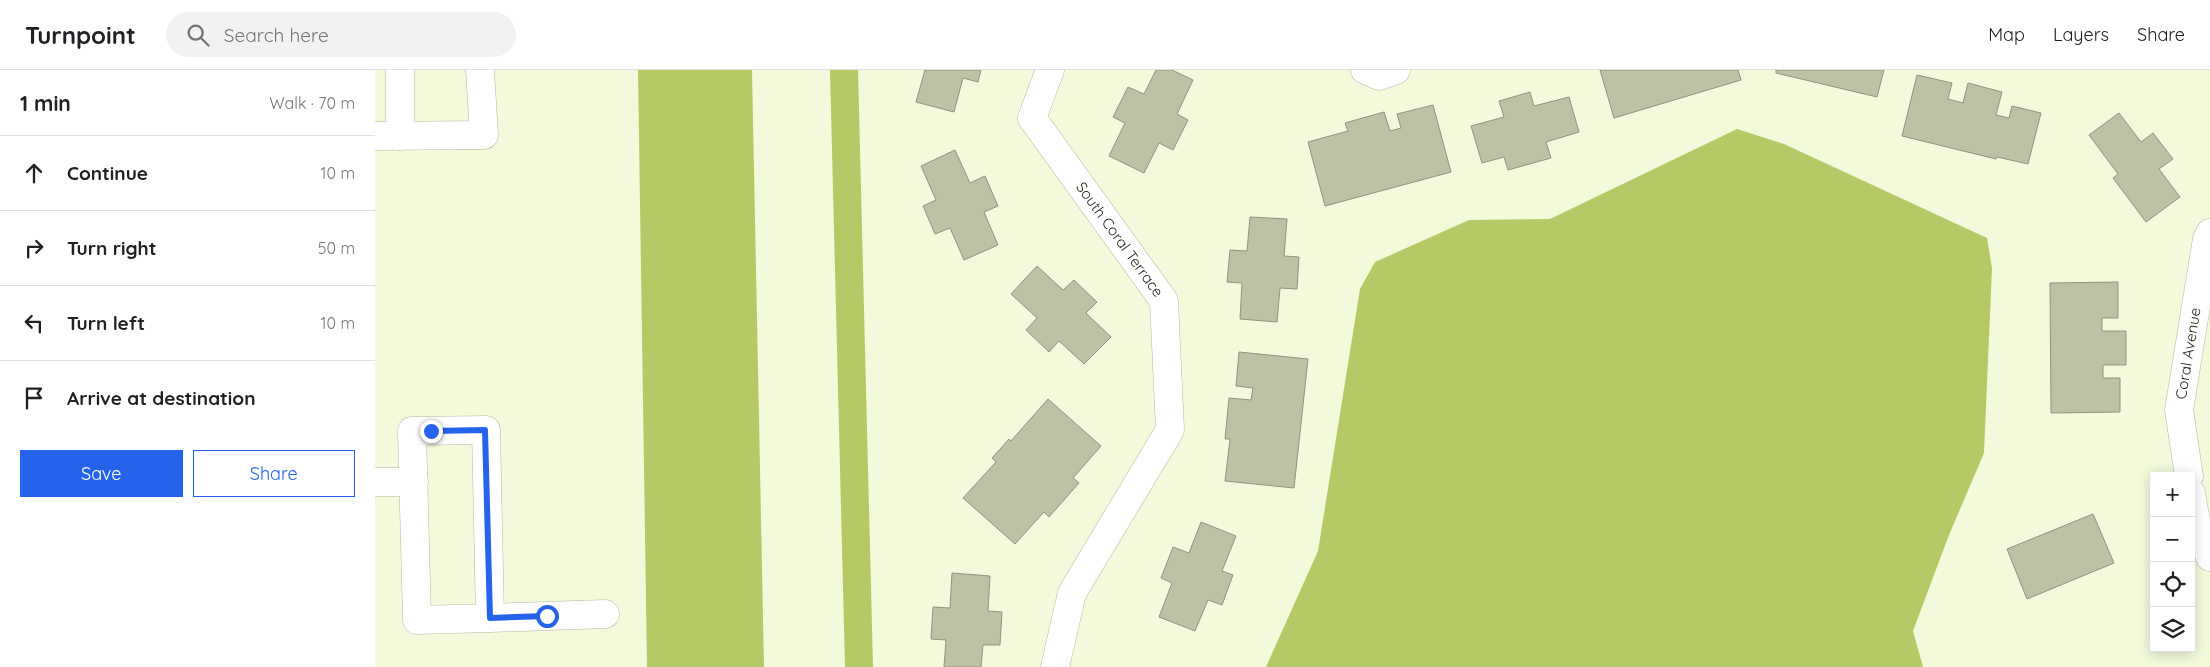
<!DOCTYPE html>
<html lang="en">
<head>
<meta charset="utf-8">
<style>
  :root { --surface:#fff; --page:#f2f2f2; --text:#202124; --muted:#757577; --line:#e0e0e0; --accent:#2563eb }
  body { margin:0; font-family:Quicksand,sans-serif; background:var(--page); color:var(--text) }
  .controls { position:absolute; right:15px; bottom:15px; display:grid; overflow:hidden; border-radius:0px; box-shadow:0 2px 12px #0003 }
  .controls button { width:45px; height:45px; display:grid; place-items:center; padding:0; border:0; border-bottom:1px solid var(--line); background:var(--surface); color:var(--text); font:25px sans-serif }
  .stop { position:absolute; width:15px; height:15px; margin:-11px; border:4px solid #2563eb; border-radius:50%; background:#fff }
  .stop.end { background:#2563eb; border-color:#fff; box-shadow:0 1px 5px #0008 }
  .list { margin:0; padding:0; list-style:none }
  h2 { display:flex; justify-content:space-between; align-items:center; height:65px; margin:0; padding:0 20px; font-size:21px }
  h2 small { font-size:16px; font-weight:400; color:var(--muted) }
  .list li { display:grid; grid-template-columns:32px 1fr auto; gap:15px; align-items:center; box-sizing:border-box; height:75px; padding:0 20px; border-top:1px solid var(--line) }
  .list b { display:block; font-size:19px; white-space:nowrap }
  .list em { font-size:16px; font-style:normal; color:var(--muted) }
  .actions { display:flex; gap:10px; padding:15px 20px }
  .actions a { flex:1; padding:11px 0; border:1px solid var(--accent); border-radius:0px; text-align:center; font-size:18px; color:var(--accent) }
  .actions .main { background:var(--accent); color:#fff }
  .icon { flex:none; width:28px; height:28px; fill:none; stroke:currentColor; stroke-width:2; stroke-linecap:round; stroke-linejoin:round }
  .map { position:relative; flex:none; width:1835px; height:597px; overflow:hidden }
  header { display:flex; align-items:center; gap:30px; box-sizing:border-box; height:70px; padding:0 25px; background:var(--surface); border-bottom:1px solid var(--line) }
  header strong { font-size:24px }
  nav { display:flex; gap:28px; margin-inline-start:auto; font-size:18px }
  .search { width:350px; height:45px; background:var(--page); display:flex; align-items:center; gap:12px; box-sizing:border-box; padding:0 18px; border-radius:28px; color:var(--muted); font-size:19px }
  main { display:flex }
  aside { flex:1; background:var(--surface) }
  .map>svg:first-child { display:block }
  .water { fill:#b5c967 }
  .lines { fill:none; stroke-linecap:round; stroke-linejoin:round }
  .canal { stroke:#b5c967; stroke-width:28 }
  .building { fill:#bbc2a5; stroke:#8f967a }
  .minor-casing { stroke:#b3ba9c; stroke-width:29 }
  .minor { stroke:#fff; stroke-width:28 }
  .route { stroke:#2563eb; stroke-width:6 }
  .labels { text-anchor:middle; stroke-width:4.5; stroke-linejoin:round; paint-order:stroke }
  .street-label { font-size:15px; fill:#24271b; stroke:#fff }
</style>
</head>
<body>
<header>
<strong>Turnpoint</strong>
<div class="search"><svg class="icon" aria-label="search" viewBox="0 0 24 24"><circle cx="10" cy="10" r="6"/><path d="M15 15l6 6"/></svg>Search here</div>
<nav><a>Map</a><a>Layers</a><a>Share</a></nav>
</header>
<main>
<aside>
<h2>1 min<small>Walk · 70 m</small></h2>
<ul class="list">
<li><svg class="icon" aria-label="ahead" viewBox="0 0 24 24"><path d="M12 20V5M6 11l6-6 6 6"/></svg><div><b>Continue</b></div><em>10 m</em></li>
<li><svg class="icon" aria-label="right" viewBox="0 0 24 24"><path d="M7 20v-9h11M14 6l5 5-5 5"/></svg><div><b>Turn right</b></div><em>50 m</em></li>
<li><svg class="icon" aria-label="left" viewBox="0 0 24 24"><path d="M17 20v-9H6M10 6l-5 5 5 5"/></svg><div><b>Turn left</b></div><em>10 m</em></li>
<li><svg class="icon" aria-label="arrive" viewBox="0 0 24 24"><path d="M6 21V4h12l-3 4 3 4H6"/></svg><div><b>Arrive at destination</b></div></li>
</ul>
<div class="actions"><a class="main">Save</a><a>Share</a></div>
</aside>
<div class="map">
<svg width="1835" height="597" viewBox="0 0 1835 597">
  <rect width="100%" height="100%" fill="#f2fadb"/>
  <path class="water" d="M263 0H377L389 597H272Z
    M1362 59 1409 74 1612 168 1617 198 1609 383 1574 465 1538 561 1548 597H891L943 481 985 219 1000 192 1094 150 1175 149Z"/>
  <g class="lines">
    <path class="canal" d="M469 0 484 597"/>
  </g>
  <path class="building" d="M550 0H606L603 12 588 8 579 42 541 32Z
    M781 0H797L818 10 802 44 813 50 798 80 784 73 769 103 734 86 750 53 738 47 753 17 769 24Z
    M1225 0H1363L1366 10 1239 48Z
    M1401 0H1509L1502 27 1401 3Z
    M1542 5 1577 13 1573 29 1588 33 1593 13 1627 22 1621 45 1634 48 1637 36 1666 43 1653 94 1622 87 1621 89 1527 66Z
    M1155 22 1159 36 1194 27 1204 62 1171 72 1176 88 1133 100 1129 87 1107 93 1096 56 1129 47 1124 31Z
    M1058 35 1076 102 950 136 933 72 973 61 970 53 1009 42 1015 61 1026 58 1022 44Z
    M1744 43 1766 72 1778 63 1798 89 1784 99 1805 127 1771 152 1738 108 1743 104 1714 65Z
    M580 80 595 113 610 106 623 136 609 142 623 175 589 190 575 158 560 164 548 136 561 130 546 96Z
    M875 147 912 149 909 186 924 187 922 219 905 218 902 252 865 249 867 213 852 212 855 180 872 181Z
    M662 196 688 220 699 210 722 232 711 243 736 267 709 294 684 271 674 282 651 260 662 248 636 224Z
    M1743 212V248H1727V261H1751V295H1728V308H1745V342L1676 343 1675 213Z
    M864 282 933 289 919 418 850 411 855 369H850L854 328 876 330 878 318 861 316Z
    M673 329 726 376 698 408 704 413 674 447 669 442 640 474 588 428 621 392 617 388 634 369 636 371Z
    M1718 444 1739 493 1652 529 1632 479Z
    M826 452 861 466 847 501 858 505 847 535 833 530 820 561 784 547 797 513 786 508 798 477 814 483Z
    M577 503 615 506 613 541 627 542 625 575H608L606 597H569L571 570 556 569 558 537 575 538Z"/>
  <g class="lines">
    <defs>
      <g id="minor">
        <path d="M25 0V66"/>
        <path id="s1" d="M675 0 657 48 789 231 795 360 697 523 680 597"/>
        <path d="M990 0 1004 6 1021 0"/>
        <path d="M0 66 109 65 105 0"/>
        <path id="s2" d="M1814 406 1804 340 1832 169 1835 163"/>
        <path d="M0 412H39"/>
        <path d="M1816 423 1821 452 1835 487"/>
        <path d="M115 548 42 550 37 361 111 360 115 548 230 544"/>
      </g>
    </defs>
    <use href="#minor" class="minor-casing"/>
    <use href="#minor" class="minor"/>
  </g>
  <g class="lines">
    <path class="route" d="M56 361 110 360 115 548 172 546"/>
  </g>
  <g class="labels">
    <g class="street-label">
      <text dy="5" stroke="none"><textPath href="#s1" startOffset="201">South Coral Terrace</textPath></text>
      <text dy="5" stroke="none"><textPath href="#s2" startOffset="124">Coral Avenue</textPath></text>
    </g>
  </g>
</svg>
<div class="controls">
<button>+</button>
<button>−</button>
<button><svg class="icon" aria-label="locate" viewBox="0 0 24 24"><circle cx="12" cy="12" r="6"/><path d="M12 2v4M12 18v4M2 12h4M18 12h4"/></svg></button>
<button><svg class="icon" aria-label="layers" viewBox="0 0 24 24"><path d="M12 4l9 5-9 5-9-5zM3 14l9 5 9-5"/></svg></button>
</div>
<div class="stop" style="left:172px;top:546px"></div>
<div class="stop end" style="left:56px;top:361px"></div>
</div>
</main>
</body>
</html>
